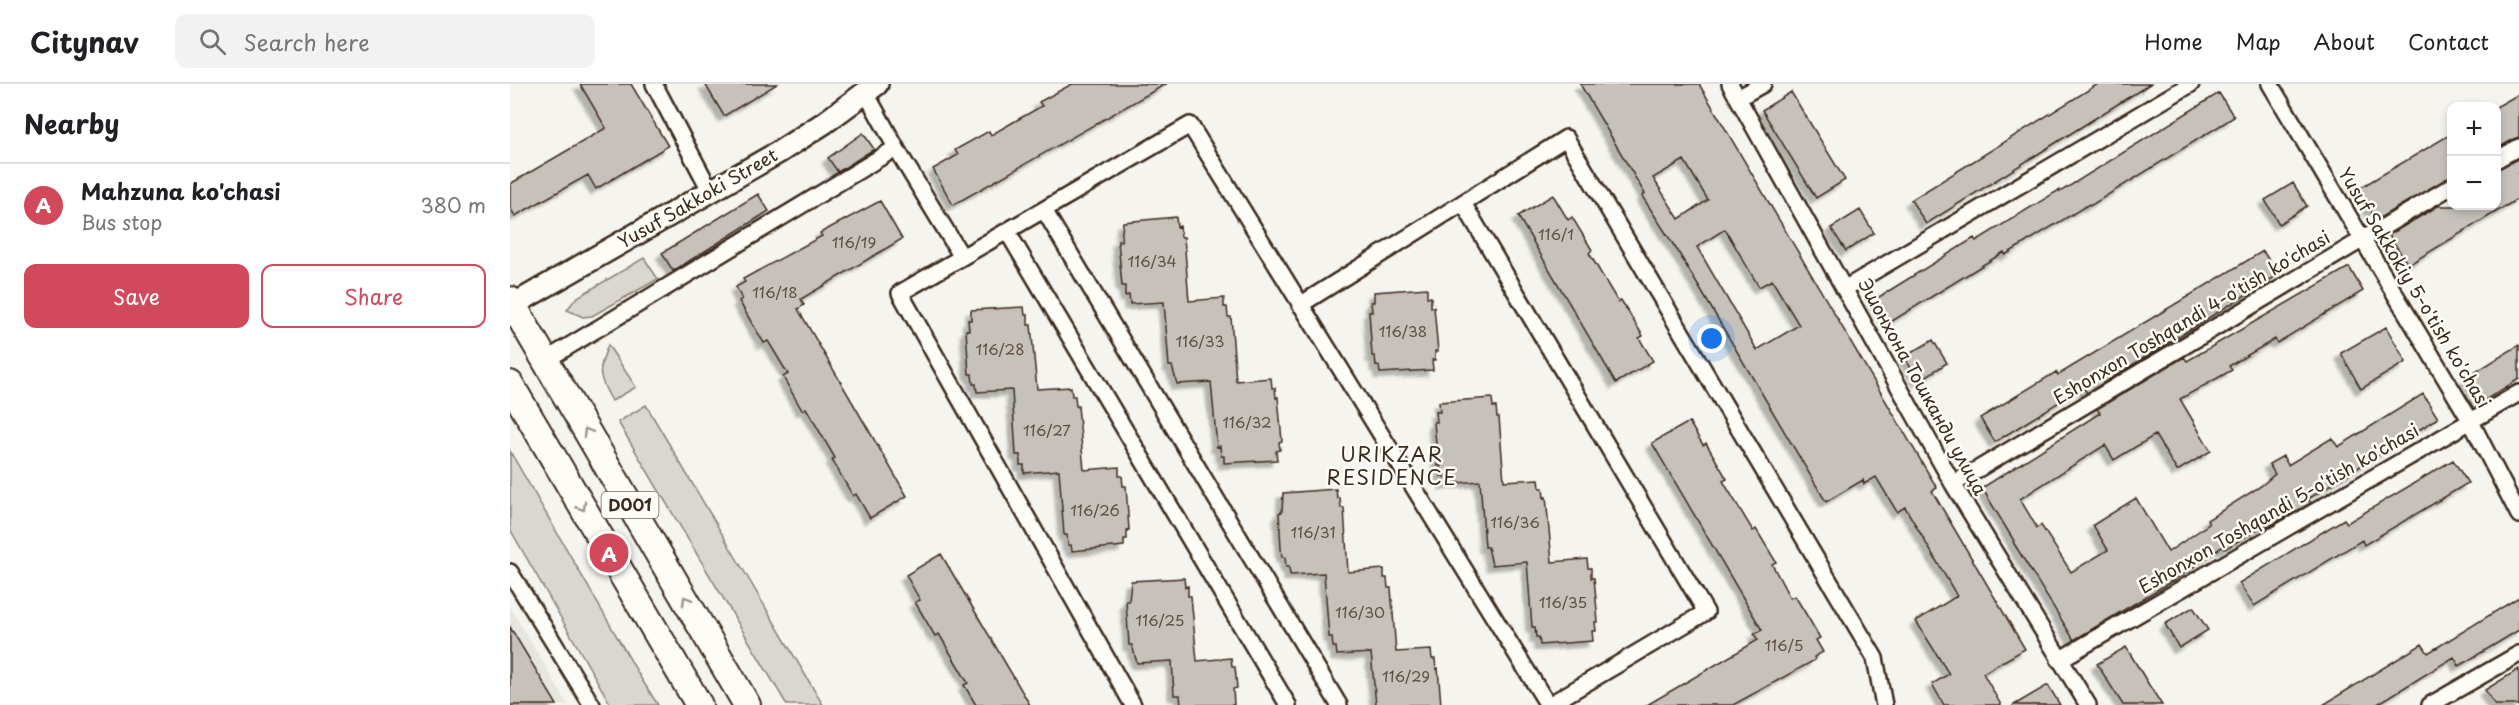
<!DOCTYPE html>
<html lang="en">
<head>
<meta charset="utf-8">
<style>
  :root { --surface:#fff; --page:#f2f2f2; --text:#202124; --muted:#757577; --line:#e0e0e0; --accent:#d1495b }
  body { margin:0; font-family:"Playpen Sans",sans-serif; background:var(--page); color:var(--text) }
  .controls { position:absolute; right:18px; top:18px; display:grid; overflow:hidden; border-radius:12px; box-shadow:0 3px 9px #0003 }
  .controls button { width:54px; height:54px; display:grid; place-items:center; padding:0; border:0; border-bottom:2px solid var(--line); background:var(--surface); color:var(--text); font:30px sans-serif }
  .you { position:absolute; left:1202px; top:255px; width:21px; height:21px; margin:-15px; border:4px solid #fff; border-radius:50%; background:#1a73e8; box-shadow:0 0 0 9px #1a73e833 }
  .badge { display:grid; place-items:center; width:39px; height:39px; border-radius:50%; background:var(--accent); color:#fff; font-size:20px; font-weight:700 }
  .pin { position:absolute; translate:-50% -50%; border:3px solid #fff; box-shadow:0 2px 6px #0006 }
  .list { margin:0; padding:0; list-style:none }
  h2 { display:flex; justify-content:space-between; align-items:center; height:78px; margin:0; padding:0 24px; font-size:26px }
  h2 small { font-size:20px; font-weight:400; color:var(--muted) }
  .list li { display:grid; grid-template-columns:39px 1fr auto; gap:18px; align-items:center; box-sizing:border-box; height:84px; padding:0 24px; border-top:2px solid var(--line) }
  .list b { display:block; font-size:22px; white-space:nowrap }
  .list p { margin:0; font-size:20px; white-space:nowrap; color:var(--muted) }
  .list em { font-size:20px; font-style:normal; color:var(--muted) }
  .actions { display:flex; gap:12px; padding:18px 24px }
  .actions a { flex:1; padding:14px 0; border:2px solid var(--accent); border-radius:12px; text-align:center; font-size:21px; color:var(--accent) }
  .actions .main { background:var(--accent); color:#fff }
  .icon { flex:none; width:33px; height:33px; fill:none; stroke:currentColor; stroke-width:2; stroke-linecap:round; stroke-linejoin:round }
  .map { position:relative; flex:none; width:2009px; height:621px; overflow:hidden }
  header { display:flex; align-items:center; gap:36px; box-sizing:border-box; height:84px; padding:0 30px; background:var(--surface); border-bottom:2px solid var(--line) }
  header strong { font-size:28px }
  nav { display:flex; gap:33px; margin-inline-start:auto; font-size:21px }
  .search { width:420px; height:54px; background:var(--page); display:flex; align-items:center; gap:15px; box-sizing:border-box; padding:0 21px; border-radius:12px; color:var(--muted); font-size:22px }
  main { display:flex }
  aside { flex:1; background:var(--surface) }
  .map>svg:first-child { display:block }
  .built { fill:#e7e5df }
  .green { fill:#dad6d0; stroke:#8a8077; stroke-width:1.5 }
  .building { fill:#c7c1bb; stroke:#3b2a1e; stroke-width:1.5; fill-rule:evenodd; filter:url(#shadow) }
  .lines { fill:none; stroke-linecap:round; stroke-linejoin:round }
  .minor-casing { stroke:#3b2a1e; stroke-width:20 }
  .secondary-casing { stroke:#3b2a1e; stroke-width:26 }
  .trunk-casing { stroke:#3b2a1e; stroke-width:30 }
  .minor { stroke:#fdfcf7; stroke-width:15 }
  .secondary { stroke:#fdfcf7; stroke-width:21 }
  .trunk { stroke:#fdfcf7; stroke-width:26 }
  .oneway { stroke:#9c938a }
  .labels { text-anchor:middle; stroke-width:5; stroke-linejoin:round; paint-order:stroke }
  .number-label { font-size:15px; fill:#5e5045 }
  .shield { fill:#fdfcf7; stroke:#75695f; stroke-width:1.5 }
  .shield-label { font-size:16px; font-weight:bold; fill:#3b2a1e }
  .street-label { font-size:18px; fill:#3b2a1e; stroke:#fdfcf7 }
  .neighbourhood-label { font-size:20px; letter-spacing:1.5px; fill:#3b2a1e; stroke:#fdfcf7 }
</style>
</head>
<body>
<header>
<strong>Citynav</strong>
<div class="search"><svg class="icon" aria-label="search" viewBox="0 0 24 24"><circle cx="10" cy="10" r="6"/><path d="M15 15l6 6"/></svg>Search here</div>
<nav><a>Home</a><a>Map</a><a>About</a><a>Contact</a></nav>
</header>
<main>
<aside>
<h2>Nearby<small></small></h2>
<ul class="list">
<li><span class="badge">A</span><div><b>Mahzuna ko'chasi</b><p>Bus stop</p></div><em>380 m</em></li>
</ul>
<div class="actions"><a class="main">Save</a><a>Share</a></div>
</aside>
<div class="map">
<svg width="2009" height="621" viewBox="0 0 2009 621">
  <defs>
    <filter id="shadow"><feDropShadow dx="-5.5" dy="5.5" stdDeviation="1.5" flood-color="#0004"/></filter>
  </defs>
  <rect width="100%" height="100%" fill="#f5f4ee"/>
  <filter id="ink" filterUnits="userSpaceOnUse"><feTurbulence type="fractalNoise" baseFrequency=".0167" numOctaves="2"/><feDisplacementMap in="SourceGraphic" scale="12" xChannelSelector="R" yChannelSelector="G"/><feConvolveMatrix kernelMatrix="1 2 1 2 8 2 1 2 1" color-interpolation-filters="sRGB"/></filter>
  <g filter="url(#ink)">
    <path class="built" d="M0 523 58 621H0Z"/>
    <path class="green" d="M134 174 148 195 82 232 73 233 57 226 66 214Z
      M98 261 126 303 102 317C88 291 87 289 98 261Z
      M136 321 313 621H277L108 338Z
      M0 367 132 596 148 621H101L0 445Z"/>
    <path class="building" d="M70 0H121L158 62 86 105 78 91 5 132 0 123V100L96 44Z
      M195 0H267L214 32Z
      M562 0H656L443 121 423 85 448 71 445 66 479 47 481 51 507 36 532 22 529 18Z
      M1070 0H1189L1427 404 1422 407 1515 565 1473 589 1491 621H1434L1422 600 1439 590 1406 537 1447 512 1395 423 1387 428 1366 393 1354 400 1353 396 1316 418 1170 171 1132 112 1135 110ZM1174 76 1198 116 1169 135 1143 94ZM1215 145 1249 203 1262 196 1289 241 1247 266 1187 163Z
      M1588 0H1640L1416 140 1401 116Z
      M1281 8 1335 96 1306 114 1252 26Z
      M1709 9 1724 33 1580 122 1579 120 1495 171 1494 168 1379 239 1364 216 1464 154 1466 157 1549 106 1550 108Z
      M2009 10V53L1986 65V23Z
      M353 49 364 65 328 88 318 74Z
      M1941 50V92L1866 136 1848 105Z
      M2009 74V114L1898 181 1879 151 1928 122H1986V86Z
      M1783 99 1797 122 1769 140 1755 116Z
      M248 110 259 127 163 187 152 169Z
      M1043 111 1058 136 1062 133 1082 166 1079 169 1108 218 1111 216 1133 252 1129 254 1143 277 1106 299 1008 132Z
      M370 117 392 155 291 215 294 221 288 225 397 412 360 434 346 410 343 412 322 376 325 374 296 324 292 326 273 293 278 290 258 257 254 259 240 236 229 217 232 215 226 203 235 198 233 195 312 152 310 149Z
      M1350 126 1364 149 1336 167 1321 144Z
      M666 133 667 143 670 142 671 153H674L679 217 714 214V223H717L718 233H721L726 297 761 294 762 304H765L766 314 768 313 772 357 769 358 770 366 766 367 767 376 714 379V372H711L710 362 707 363 701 298 667 300 662 282H659L654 218 620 220 619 211 615 212V202H612L608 157H611L613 138Z
      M1753 167 1768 191 1577 309 1573 303 1485 358 1470 334 1546 288 1548 291Z
      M1839 183 1853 207 1767 259 1765 255 1719 282 1722 286 1670 315 1701 367 1667 387 1645 351 1604 376 1595 361 1510 415 1527 444 1531 441 1561 488 1598 466 1583 441 1626 414 1658 468 1699 440 1697 436 1751 402 1765 390 1759 380 1773 372 1778 381 1822 354 1828 363 1913 310 1928 334 1798 415 1801 419 1758 443 1756 440 1715 465 1713 462 1672 491 1564 556 1503 458 1504 457 1472 404 1590 329 1587 325 1674 273 1677 277Z
      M917 204V213H921V223H924L928 267H925V276H922L923 286 870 289 869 282H866L865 272H862L859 228H862L861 218H864V208Z
      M514 223 515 231H518V241H521L527 305 561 303 562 312H565L566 322H568L574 386 609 383V392H612L613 402H616L619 446H617V455H614V462L562 467 561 461H558L557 451H554L549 386 514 389V381H510V371H506L502 306 467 308 466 300H463L462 290H459L456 246H459L458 236H461V226Z
      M1876 243 1896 278 1851 305 1831 269Z
      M1423 256 1437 279 1409 297 1394 273Z
      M2009 261V295L1972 318 1956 294Z
      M982 314 983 323H986L987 333H989L994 397 1029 395 1030 404H1033L1034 414 1036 413 1042 478 1077 475 1078 484H1081V494H1084L1088 538H1085L1086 547H1082L1083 557 1030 561 1029 553H1026L1025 543H1022L1017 478 982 481 978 463H975L970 397 935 400V392H931V382H928L924 338H927L926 328H930L929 318Z
      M1179 338 1193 361 1196 359 1217 395 1213 397 1243 447 1246 445 1266 478 1262 480 1280 514 1285 512 1299 535 1310 554 1306 556 1313 568 1304 573 1305 576 1223 621H1137L1248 556 1244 550 1252 546 1142 359Z
      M1943 376 1958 399 1854 461 1852 456 1744 522 1729 499 1834 435 1837 439Z
      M826 405 827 414H830L831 424H834L838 488 874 485V494H877L878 504H881L886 568 921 566 922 575H925L926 585 928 584 931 621H866L861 569 827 571 826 563H823L822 553H819L814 489 780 491 779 483H776L775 473H772L771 464 769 429 772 428 773 409Z
      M431 470 480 553 520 621H466L454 601 458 599 429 550 425 552 405 518 410 516 396 491Z
      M674 494 675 503 678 502V512H681L687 577 721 574 722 583H725L727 604 723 605 724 621H671L670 611H664L662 577 627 579 622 561H619L616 517H619L621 497Z
      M2009 513V546L1949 582 1944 573 1866 621H1813L1912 560 1918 569Z
      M1683 523 1698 546 1669 564 1655 540Z
      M0 543 47 621H0Z
      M1616 563 1639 601 1652 621H1613L1587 580Z
      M2009 585V621H1985L1975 606Z
      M1538 601 1550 621H1504Z"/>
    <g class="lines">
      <defs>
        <path id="minor" d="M144 0 201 108
          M1220 0 1443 400 1578 621
          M1760 0 1960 336 2009 431
          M356 9 390 71 452 173
          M1228 14 1253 0
          M1986 76 2009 63
          M953 119 1196 528 1039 621
          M534 126 829 621
          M497 147 778 621
          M1334 205 1681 0
          M790 221 1056 54 1365 574 1374 621
          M36 276 386 64
          M1443 400 1942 102
          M0 488 82 621
          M1549 576 2009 309
          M623 621 390 209 680 41 1038 621
          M1920 621 2009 570"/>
        <path id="secondary" d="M3 221 269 68 314 39 367 0"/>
        <path id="trunk" d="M0 216 237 621
          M0 300 189 621"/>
      </defs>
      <use href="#minor" class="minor-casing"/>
      <use href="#secondary" class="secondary-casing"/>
      <use href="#trunk" class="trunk-casing"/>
      <use href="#minor" class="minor"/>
      <use href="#secondary" class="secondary"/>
      <use href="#trunk" class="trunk"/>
    </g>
    <defs><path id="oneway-chevron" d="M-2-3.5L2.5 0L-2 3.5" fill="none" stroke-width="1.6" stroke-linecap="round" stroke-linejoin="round" transform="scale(1.5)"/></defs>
    <g class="oneway">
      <use href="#oneway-chevron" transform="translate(77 348) rotate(-120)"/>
      <use href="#oneway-chevron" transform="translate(72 423) rotate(60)"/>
      <use href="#oneway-chevron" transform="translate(176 516) rotate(-120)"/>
    </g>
  </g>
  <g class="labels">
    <g class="number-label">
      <text x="1046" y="156">116/1</text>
      <text x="344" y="164">116/19</text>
      <text x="642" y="183">116/34</text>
      <text x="265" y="214">116/18</text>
      <text x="893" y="253">116/38</text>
      <text x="690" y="263">116/33</text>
      <text x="490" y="271">116/28</text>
      <text x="737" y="344">116/32</text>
      <text x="537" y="352">116/27</text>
      <text x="585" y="432">116/26</text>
      <text x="1005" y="444">116/36</text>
      <text x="803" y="454">116/31</text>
      <text x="1053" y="524">116/35</text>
      <text x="850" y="534">116/30</text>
      <text x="650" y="542">116/25</text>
      <text x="1274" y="567">116/5</text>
      <text x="896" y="598">116/29</text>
    </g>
    <rect class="shield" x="91.5" y="408" width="57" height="26" rx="4.5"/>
    <g class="shield-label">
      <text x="120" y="427">D001</text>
    </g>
    <g class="street-label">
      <text transform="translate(188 115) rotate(-30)" y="6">Yusuf Sakkoki Street</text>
      <text transform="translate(1904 204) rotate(59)" y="6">Yusuf Sakkokiy 5-o'tish ko'chasi</text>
      <text transform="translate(1682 234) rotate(-31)" y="6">Eshonxon Toshqandi 4-o'tish ko'chasi</text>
      <text transform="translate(1412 303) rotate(61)" y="6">Эшонхона Тошканди улица</text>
      <text transform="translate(1769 425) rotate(-30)" y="6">Eshonxon Toshqandi 5-o'tish ko'chasi</text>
    </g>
    <g class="neighbourhood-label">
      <text x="882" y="378">URIKZAR<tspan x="882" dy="23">RESIDENCE</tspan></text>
    </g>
  </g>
</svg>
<div class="controls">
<button>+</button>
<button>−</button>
</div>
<div class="you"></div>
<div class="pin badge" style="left:99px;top:469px">A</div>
</div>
</main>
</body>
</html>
